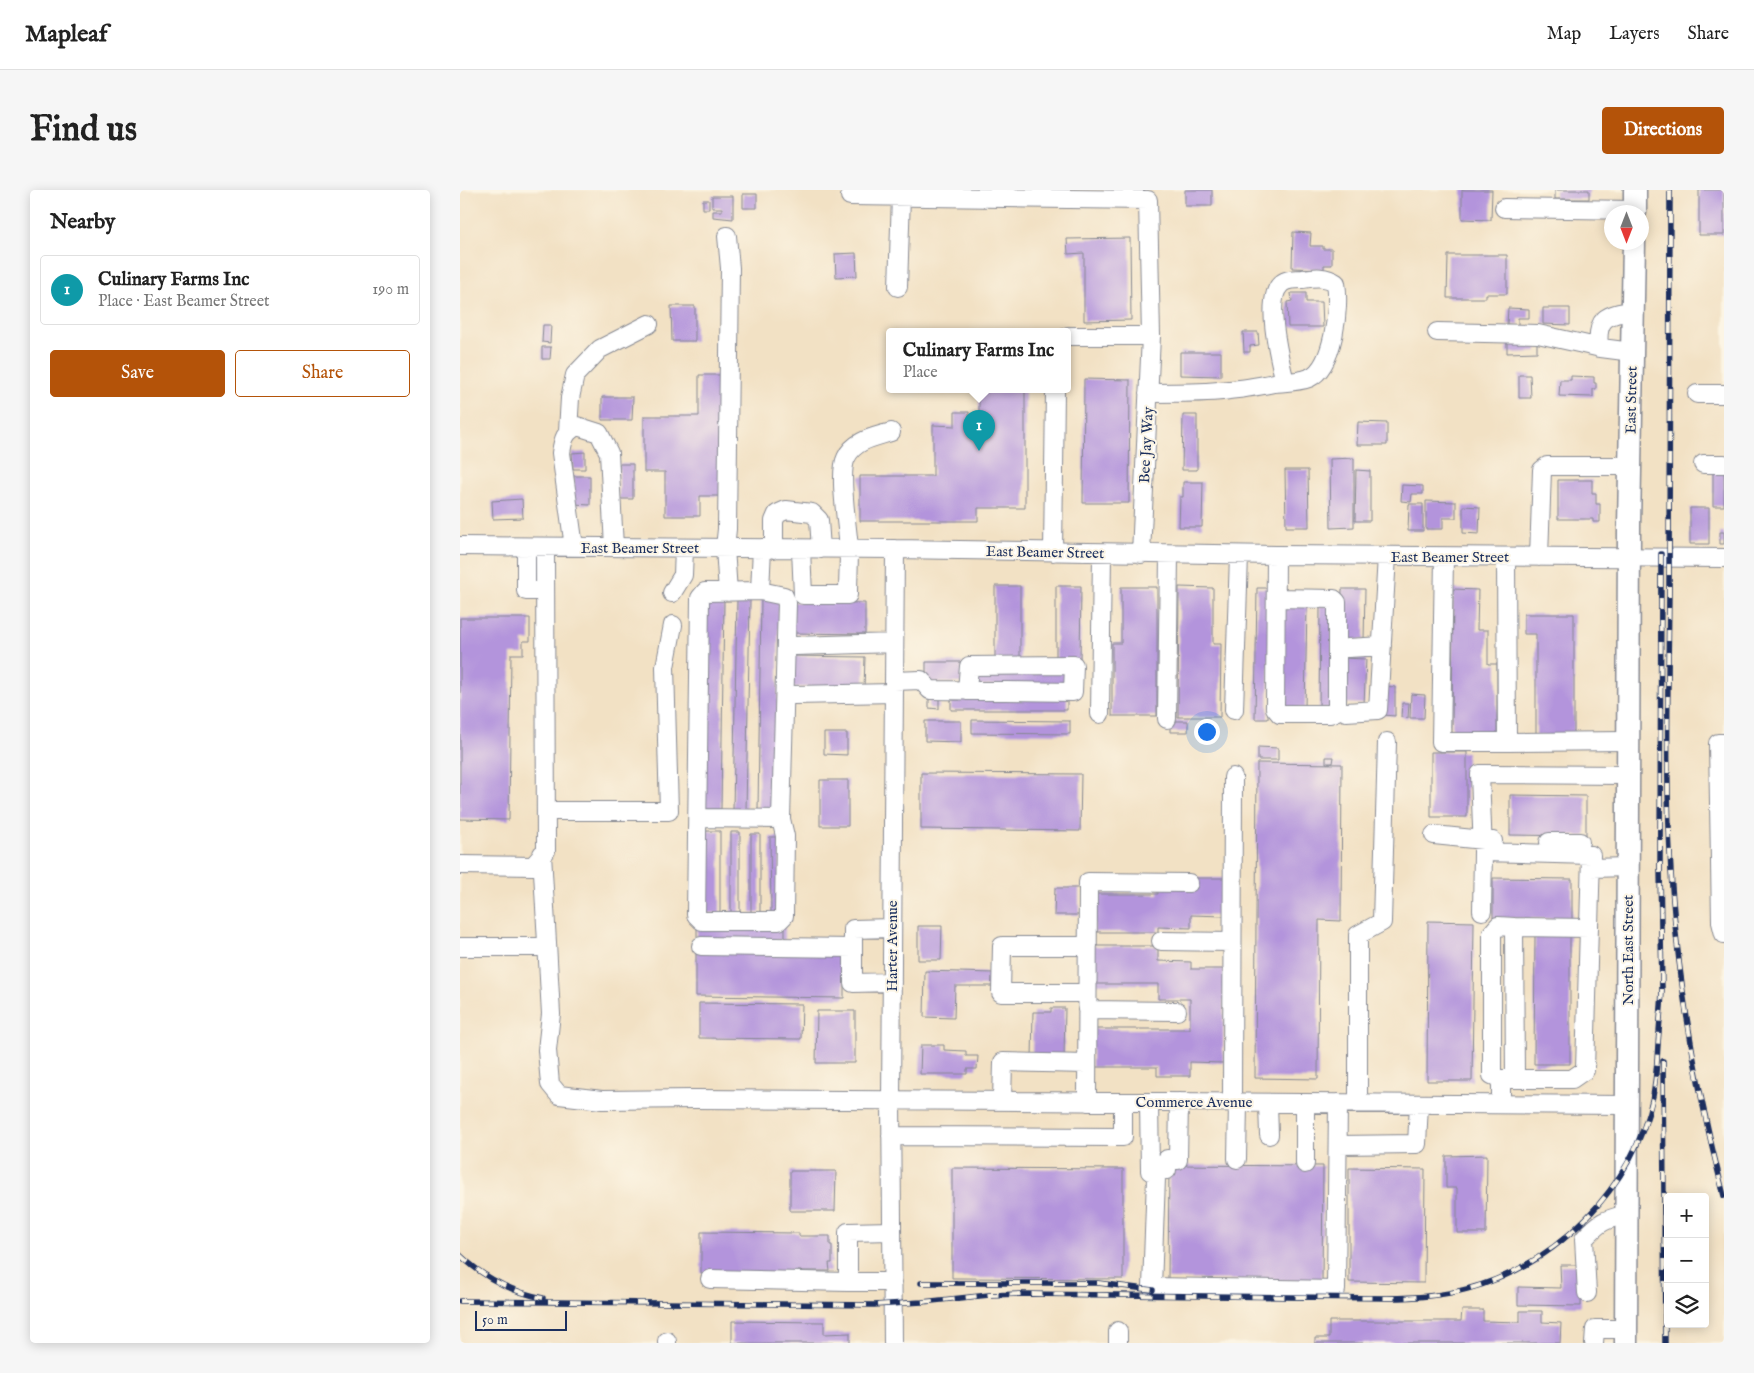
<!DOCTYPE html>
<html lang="en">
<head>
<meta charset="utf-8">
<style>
  :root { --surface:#fff; --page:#f6f6f6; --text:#222; --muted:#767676; --line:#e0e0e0; --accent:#b45309 }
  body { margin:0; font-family:"IM FELL English",serif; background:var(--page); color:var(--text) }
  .controls { position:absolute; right:15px; bottom:15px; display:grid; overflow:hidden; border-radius:5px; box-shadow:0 2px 12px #0003 }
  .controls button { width:45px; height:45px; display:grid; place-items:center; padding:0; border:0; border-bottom:1px solid var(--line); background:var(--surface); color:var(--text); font:25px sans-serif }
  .compass { position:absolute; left:1144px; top:15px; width:45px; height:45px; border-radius:50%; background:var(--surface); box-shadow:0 2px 12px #0003; rotate:180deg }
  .scale { position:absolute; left:15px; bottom:12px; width:92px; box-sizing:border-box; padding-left:5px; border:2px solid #1b2f5e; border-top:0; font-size:14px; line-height:18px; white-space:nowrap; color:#1b2f5e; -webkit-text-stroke:4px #fcf5e5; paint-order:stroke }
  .you { position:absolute; left:746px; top:541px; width:18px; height:18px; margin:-12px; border:4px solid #fff; border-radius:50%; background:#1a73e8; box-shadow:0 0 0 8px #1a73e833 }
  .badge { display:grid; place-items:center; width:32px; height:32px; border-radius:50%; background:var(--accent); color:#fff; font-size:16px; font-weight:700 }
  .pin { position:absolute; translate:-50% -41px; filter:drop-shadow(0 1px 2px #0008) }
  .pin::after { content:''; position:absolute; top:26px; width:18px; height:15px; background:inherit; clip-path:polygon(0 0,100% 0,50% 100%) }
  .popup { position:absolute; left:426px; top:138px; width:185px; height:65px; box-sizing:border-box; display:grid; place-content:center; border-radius:5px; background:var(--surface); filter:drop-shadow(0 1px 4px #0005); font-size:16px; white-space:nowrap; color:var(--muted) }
  .popup b { font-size:19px; color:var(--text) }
  .popup::after { content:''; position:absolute; left:50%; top:100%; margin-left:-10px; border:10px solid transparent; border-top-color:var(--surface) }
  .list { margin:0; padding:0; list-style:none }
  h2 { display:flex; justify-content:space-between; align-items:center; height:65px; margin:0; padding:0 20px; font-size:21px }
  h2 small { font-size:16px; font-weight:400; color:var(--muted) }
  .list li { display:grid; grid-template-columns:32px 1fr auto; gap:15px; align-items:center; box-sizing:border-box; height:70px; margin:0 10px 10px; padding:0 10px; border:1px solid var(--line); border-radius:5px }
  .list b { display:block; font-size:19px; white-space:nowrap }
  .list p { margin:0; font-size:16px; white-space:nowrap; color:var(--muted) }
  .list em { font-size:16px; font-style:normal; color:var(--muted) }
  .actions { display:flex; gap:10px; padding:15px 20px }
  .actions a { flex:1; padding:11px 0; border:1px solid var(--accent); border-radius:5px; text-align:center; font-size:18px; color:var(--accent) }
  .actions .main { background:var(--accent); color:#fff }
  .icon { flex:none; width:28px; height:28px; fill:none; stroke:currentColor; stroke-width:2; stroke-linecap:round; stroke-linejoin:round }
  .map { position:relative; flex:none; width:1264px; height:1153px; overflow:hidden; border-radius:5px }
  header { display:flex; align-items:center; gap:30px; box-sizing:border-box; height:70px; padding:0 25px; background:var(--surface); border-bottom:1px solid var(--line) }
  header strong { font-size:24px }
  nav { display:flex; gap:28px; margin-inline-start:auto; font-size:18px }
  .intro { display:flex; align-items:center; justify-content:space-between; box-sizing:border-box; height:120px; padding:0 30px }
  h1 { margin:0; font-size:35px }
  .button { padding:12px 22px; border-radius:5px; background:var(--accent); color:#fff; font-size:18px; font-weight:700 }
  main { display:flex; gap:30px; padding:0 30px }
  aside { flex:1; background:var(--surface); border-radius:5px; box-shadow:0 2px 12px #0003 }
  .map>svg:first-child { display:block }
  .building { fill:#b394dc }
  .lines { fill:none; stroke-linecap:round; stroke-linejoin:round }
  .minor-casing { stroke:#868891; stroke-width:20 }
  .major-casing { stroke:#868891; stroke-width:25 }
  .minor { stroke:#fff; stroke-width:18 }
  .major { stroke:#fff; stroke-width:22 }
  .rail-casing { stroke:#1b2f5e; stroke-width:5.5 }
  .rail { stroke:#fcf5e5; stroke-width:4; stroke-dasharray:11; stroke-linecap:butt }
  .labels { text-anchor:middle; stroke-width:4; stroke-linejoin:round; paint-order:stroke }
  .street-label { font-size:15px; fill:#1b2f5e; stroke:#fcf5e5 }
</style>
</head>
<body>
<header>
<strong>Mapleaf</strong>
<nav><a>Map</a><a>Layers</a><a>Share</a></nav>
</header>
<div class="intro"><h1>Find us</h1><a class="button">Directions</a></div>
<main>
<aside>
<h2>Nearby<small></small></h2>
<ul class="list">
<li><span class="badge" style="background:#0f9aa8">1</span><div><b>Culinary Farms Inc</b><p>Place · East Beamer Street</p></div><em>190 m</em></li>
</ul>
<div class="actions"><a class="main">Save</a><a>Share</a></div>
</aside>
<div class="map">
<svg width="1264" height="1153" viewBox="0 0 1264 1153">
  <rect width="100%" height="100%" fill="#fcf5e5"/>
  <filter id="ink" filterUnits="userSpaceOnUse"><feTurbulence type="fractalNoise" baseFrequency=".02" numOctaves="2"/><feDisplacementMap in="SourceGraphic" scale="10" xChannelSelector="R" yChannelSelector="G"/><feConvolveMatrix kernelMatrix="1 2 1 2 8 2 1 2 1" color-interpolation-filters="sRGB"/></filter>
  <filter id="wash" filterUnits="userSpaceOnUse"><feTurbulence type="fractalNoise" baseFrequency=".0096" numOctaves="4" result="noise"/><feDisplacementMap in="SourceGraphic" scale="20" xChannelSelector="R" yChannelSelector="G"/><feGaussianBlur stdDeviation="1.12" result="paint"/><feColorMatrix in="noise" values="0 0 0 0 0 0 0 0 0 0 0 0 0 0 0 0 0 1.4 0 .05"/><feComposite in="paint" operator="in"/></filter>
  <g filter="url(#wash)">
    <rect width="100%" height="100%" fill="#f2e1c4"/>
    <g id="blocks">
      <path class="building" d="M725 0H752V16H725Z
        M1002 0H1032L1031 30 1002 29Z
        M1095 0H1129V9H1095Z
        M1239 0H1264V45H1239Z
        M283 4H297V18H283Z
        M252 6H273V29L253 27V21H262V18H252Z
        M243 10H249V19H243Z
        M833 42 851 43 850 56H863V59H872V75H864V79L832 78Z
        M670 48 671 130 624 131V63L608 64 607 49Z
        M396 63 397 86 376 87 375 64Z
        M988 65H1047V104H1026V108H987Z
        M831 103H846V112H862L863 137H828L827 112 832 111Z
        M211 116H235V151H212Z
        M1048 118 1069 119V128H1058V135L1047 134Z
        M1083 118H1110V135L1083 134Z
        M83 135H91L90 153 82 152Z
        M783 142H798L799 155 790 156V162H784Z
        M1047 151H1077V162L1047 163Z
        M82 157H91L90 169H82Z
        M720 162H761V186L720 185Z
        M239 185H260V306H240V326H205V282H184V226H239Z
        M1059 185H1070L1071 208H1059Z
        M1111 186 1134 187V193H1136V199H1133V207L1099 206 1100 190H1111Z
        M624 189 670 190 669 313H623Z
        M519 200H565V318H518V331H400V286H473V235L495 236V222H509V235H519Z
        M142 207H173L172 230H142Z
        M723 225H737V280H722Z
        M898 232 927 233V255H897Z
        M125 262V279H113L112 263Z
        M894 268V337L871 338 870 269Z
        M159 274H173V309H159Z
        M825 280H848L849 337H826Z
        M896 280 910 281V331H895Z
        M1253 281H1264V316H1253Z
        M114 286H130V315L114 314Z
        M1098 290H1132V303H1136V314H1140V332H1133V329H1098Z
        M723 292H743L742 337H719L720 307H723Z
        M942 295 963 296V304H952L951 312 941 311Z
        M62 309 63 328 33 329 32 311Z
        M966 311 996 312V328H983V339H966Z
        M949 314H963V341H948Z
        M1003 316 1020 317 1019 344 1003 343Z
        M1230 318H1249V354H1230Z
        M1260 342H1264V354H1260Z
        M535 396H560V470H535Z
        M596 396H621L620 471 596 470Z
        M661 397H697V526H652V453H661Z
        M719 397 753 398V454H761L760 527H718Z
        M797 398H810L808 529H795Z
        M882 399H905L904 450H881Z
        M993 399 1018 400 1017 440H1028V474H1037V546L992 545Z
        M246 409H264L261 619H243Z
        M301 409 319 410 316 621H298Z
        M277 410H290L286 620H273Z
        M332 412 405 413V444L331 443Z
        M823 416H847L845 518H822Z
        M860 416H872V518H859Z
        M1064 424H1114V546H1076V444H1064Z
        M0 428H70V451H63V464H51L49 630 0 629Z
        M332 466 405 467 404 498 332 497Z
        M882 468 906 469 904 514 881 513Z
        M466 472H502L501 493 466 492Z
        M513 480 610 481V496L513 495Z
        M923 496 935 497V526L923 525Z
        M951 504 965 505 964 528H950Z
        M500 505 607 506V520H491V510H500Z
        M469 507H479V519L469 518Z
        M942 513H949L948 528 941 527Z
        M512 530 610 531V544L512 543Z
        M465 531H501V552L465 551Z
        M710 531H728V542H710Z
        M364 543H387V565L364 564Z
        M798 557 818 558V570H798Z
        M971 562H1007V627H971Z
        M866 567H874L873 573H866Z
        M797 573 882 574 881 731 859 730 858 889 795 888Z
        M461 583 621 584 620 641 461 639Z
        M360 590H388V636H360Z
        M1050 605 1126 606V646L1050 645Z
        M243 641H260V723H242Z
        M271 642H280V723H271Z
        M291 644H300V723H291Z
        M310 647H320V723H311Z
        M731 688H764V726L731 725V738L698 737V742H634V704H698V700Z
        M1033 688 1112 689V729L1033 728Z
        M595 698H619V725H594Z
        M968 731 1014 732 1012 891H967Z
        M458 736H482L481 770H458Z
        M237 738H325V750H237Z
        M1075 743 1110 744V874H1074Z
        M633 756H698V771L731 772V779H764L763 873 730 872V886H697V877H632V839H730V809H698V794H633Z
        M236 761 384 762V808L236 806Z
        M465 781 534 783V796H495L494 828 464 827Z
        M239 813 342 814 341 849 239 848Z
        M591 818H605L604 868H572L573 822H591Z
        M357 821H395V873H356Z
        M461 855H484V860L506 861V866H518L517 879H507V884H460Z
        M1027 965 1026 1043H997V998H986V966Z
        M709 975 863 976 862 1091 708 1089Z
        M492 978 663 979V1089L492 1088Z
        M889 978 965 979 964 1093 889 1092Z
        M330 981H376L375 1021H330Z
        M241 1042 339 1043V1046H370V1055H372V1073H369L370 1081H338V1084L241 1083Z
        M1100 1075H1121V1116L1058 1115V1097L1101 1098Z
        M1002 1120H1023V1131L1060 1132V1121H1082V1132L1101 1133 1100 1153H855V1148H869V1131H1001Z
        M272 1131 364 1132V1144L390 1143V1153H272Z"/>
    </g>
  </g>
  <g filter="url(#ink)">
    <use href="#blocks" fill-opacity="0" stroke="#868891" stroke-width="1"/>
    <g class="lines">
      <defs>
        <path id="minor" d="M390 6 688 10 691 146 681 364
          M1044 18 1175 20
          M267 46 270 78 267 339 265 358 268 402
          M438 97 441 6
          M977 142 1078 144 1141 158 1172 162
          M608 146H691
          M1139 158C1136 128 1146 124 1173 121
          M688 203C715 202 742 204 769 200 784 199 799 196 814 193 825 192 839 192 849 188 874 177 880 116 876 93 866 86 855 87 843 89 836 89 826 89 821 94 804 109 820 171 825 192
          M1237 204H1264
          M108 241 110 208 115 185 140 159 189 134
          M1243 274H1264
          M0 356 435 359 816 365 1264 368
          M66 357V401H84
          M114 357 101 263C103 249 105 242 117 236L139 243 149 263 154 357
          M314 359V331L317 324 326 320 352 323 359 330 361 359
          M341 359 343 405H388C388 390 389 374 389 359 388 339 378 284 386 268 394 250 415 247 431 242
          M593 362 595 200
          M816 365 815 518 820 524H870L877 521V412L874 409 816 408
          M984 367 981 552H1047
          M1046 367 1047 552 1168 551
          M1079 367 1082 280 1087 276H1170
          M300 401 245 402 240 408 236 725 242 731H319L324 726 325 646 321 629 327 413 324 406 300 401 302 358
          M212 403 223 385 224 358
          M335 456 434 453
          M888 458 922 456
          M434 491 461 490 470 500 613 502 614 475 509 476 507 501
          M334 505 434 503
          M774 520 779 365
          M886 522 918 520 927 366
          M640 524 642 363
          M707 529 709 364
          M1264 553H1258L1261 732 1264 744
          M86 621H209L205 477 213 435
          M238 628 321 629
          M974 645 1033 651
          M1089 652H1120
          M1023 662 1020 584 1168 585
          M82 664 91 824 87 860 90 894 99 905 142 910 235 909 1167 915
          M0 675 73 676 86 661 85 357
          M1131 678 1168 677
          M1022 721 1023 662 1131 665 1125 880 1112 889H1041V914
          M701 751 772 752
          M241 756 393 758
          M0 757H87
          M432 792 393 793V739L432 738
          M627 803H541L542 756H628
          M627 820 717 821
          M1041 889 1032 885V743L1038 736 1054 737
          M1055 889 1054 737 1129 738
          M542 911 543 872 627 874
          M627 912 628 692 729 693
          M689 912 690 981 707 980V969L718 970 719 912
          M772 913 773 587
          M808 913 809 945
          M898 913V745L922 732 927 552
          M431 946 663 947V912
          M878 955 957 954 959 914
          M777 969 778 913
          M845 974V913
          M696 988 692 1097 876 1100 878 913
          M432 1041 388 1042V1092H433
          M250 1089 388 1092
          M1127 1103 1124 1049C1140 1031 1144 1030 1167 1024
          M207 1153V1151
          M433 1153 431 910 435 359
          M658 1153V1141
          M1134 1153 1135 1139H1166"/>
        <path id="major" d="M1175 22V0
          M1166 1153 1169 337 1174 52"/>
      </defs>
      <use href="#minor" class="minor-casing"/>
      <use href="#major" class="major-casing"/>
      <use href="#minor" class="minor"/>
      <use href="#major" class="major"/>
      <defs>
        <path id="rail" d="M1210 0C1210 134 1209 268 1209 401 1208 505 1205 608 1213 711 1221 811 1239 909 1264 1006
          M1201 364 1200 678 1202 801
          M1203 871 1205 1153
          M0 1065C23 1087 52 1102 83 1108
          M461 1093H638L693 1100
          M0 1111 414 1115 462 1112 529 1105 562 1104 927 1108C954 1108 981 1106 1007 1099 1097 1075 1173 998 1193 906 1197 885 1197 863 1199 842 1200 826 1202 812 1202 796"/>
      </defs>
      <use href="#rail" class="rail-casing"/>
      <use href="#rail" class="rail"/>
    </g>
  </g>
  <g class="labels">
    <g class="street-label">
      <text transform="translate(1171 210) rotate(-89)" y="5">East Street</text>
      <text transform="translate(686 255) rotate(-87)" y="5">Bee Jay Way</text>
      <text x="180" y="363">East Beamer Street</text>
      <text transform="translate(585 362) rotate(1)" y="5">East Beamer Street</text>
      <text x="990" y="372">East Beamer Street</text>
      <text transform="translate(432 756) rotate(-90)" y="5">Harter Avenue</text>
      <text transform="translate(1168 760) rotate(-90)" y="5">North East Street</text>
      <text x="734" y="917">Commerce Avenue</text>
    </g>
  </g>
</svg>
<div class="controls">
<button>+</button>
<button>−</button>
<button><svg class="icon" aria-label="layers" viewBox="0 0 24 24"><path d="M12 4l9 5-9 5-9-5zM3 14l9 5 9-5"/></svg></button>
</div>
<svg class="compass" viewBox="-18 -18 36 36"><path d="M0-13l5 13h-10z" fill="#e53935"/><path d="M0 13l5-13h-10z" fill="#767676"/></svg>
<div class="scale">50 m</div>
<div class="you"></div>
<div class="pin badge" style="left:519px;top:261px;background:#0f9aa8">1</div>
<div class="popup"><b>Culinary Farms Inc</b>Place</div>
</div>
</main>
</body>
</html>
